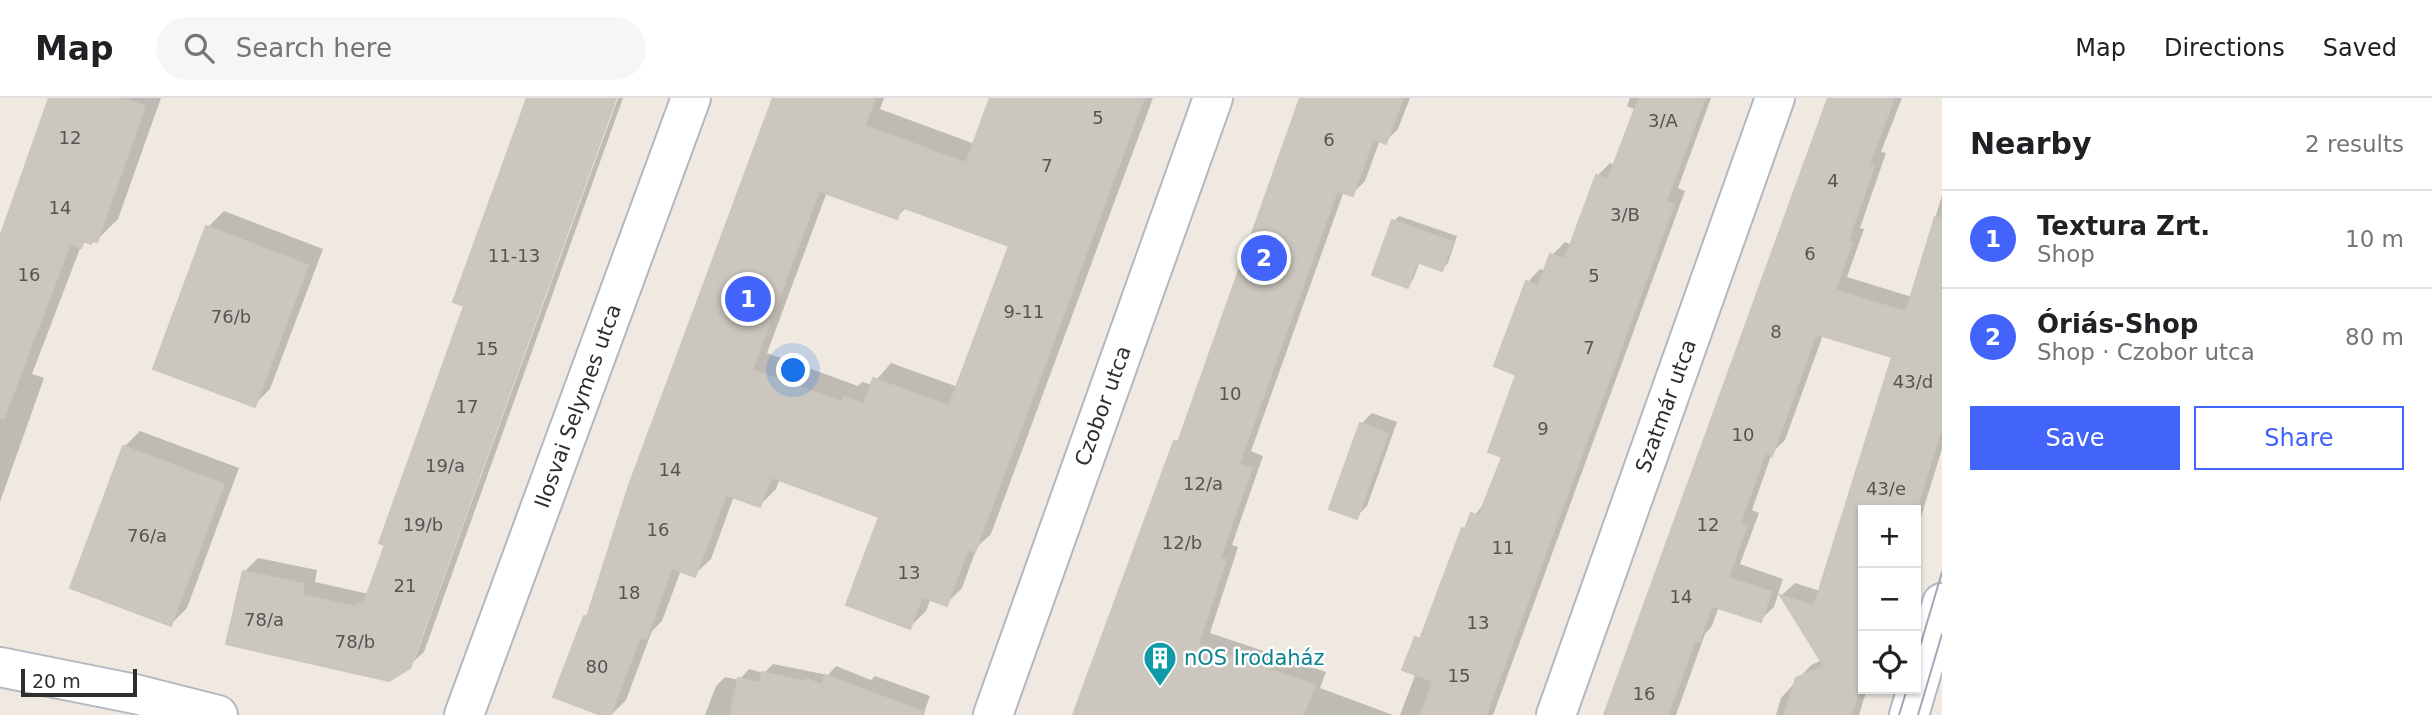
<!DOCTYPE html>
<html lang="en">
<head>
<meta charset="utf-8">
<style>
  :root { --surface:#fff; --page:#f6f6f6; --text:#202124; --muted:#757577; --line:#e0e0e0; --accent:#4264fb }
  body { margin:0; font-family:"DejaVu Sans",sans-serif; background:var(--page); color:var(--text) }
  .controls { position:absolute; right:21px; bottom:21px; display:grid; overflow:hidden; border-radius:0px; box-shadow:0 2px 5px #0004 }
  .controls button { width:63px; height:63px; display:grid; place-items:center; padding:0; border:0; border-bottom:2px solid var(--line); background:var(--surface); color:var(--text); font:35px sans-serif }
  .scale { position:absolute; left:21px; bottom:18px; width:116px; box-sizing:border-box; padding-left:7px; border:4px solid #2e2e2e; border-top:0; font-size:19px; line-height:24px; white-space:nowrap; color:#2e2e2e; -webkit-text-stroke:5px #fff; paint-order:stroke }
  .you { position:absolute; left:794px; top:273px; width:24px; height:24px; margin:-18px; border:5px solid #fff; border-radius:50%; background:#1a73e8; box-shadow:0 0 0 10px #1a73e833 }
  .badge { display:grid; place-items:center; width:46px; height:46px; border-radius:50%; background:var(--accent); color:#fff; font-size:23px; font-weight:700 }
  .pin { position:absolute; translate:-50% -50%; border:4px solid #fff; box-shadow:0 2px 7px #0006 }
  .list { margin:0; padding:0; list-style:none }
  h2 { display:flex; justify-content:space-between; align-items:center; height:91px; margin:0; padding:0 28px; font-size:30px }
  h2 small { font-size:23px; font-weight:400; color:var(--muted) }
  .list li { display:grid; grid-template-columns:46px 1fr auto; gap:21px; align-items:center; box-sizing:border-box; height:98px; padding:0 28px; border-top:2px solid var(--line) }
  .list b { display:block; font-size:26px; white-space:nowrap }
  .list p { margin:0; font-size:23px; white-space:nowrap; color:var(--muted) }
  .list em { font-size:23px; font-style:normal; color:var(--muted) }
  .actions { display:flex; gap:14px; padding:21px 28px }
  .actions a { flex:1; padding:16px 0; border:2px solid var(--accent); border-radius:0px; text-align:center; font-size:24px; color:var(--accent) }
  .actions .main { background:var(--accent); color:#fff }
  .icon { flex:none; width:38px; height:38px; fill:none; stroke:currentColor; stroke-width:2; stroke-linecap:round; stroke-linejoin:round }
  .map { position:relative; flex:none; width:1942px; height:617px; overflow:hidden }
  header { display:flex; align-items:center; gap:42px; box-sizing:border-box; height:98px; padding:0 35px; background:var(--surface); border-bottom:2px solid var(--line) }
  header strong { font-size:33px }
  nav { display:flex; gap:38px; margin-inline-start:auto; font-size:24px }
  .search { width:490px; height:63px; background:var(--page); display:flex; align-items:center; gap:18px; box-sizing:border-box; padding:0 24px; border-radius:38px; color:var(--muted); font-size:26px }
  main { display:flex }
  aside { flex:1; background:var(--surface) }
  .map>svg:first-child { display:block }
  .shadow { fill:#0003; fill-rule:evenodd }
  .building { fill:#cbc7bf; stroke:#cbc5ba; stroke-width:2; fill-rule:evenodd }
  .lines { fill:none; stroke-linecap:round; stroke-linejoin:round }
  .minor-casing { stroke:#b4b7c1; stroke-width:42 }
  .minor { stroke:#fff; stroke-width:38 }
  .tram { stroke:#a3a6b8; stroke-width:2 }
  .labels { text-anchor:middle; stroke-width:5; stroke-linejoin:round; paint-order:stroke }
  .number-label { font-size:18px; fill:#555452 }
  .street-label { font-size:21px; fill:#2e2e2e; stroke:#fff }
  .culture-label { font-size:21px; fill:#0d838f; stroke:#fff; text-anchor:start }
</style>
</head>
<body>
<header>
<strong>Map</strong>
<div class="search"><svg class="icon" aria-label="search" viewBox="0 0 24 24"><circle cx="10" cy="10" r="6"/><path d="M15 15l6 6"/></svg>Search here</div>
<nav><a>Map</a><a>Directions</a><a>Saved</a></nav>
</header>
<main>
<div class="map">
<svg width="1942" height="617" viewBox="0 0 1942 617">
  <rect width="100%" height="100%" fill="#efe9e1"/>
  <path class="shadow" d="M52 0H161L118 121 97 142H86L81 148 32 276 44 280 0 404V148Z
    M529 0H614L410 564H413L409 569 244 474 258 460 317 472 315 484 369 496 466 207Z
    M618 0H623L424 554 414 563Z
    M774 0H884L880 11 975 46 992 0H1153L991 436 977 449 962 490 946 506 931 500 926 513 910 529 881 418 780 380 776 391 760 407 734 398 711 461 694 477 681 472 662 523 652 533 626 602 611 617H606L585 519 591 513ZM827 94 897 119 907 109 1011 147 958 289 891 265 872 287 862 284 858 288 767 255Z
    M1304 0H1410L1398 31 1385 44 1380 42 1365 83 1352 96 1344 93 1251 353 1263 358 1232 447 1238 449 1210 535 1326 574 1320 590 1393 617H1075L1176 344 1183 338Z
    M1630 0H1711L1678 90 1685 93 1493 617H1400L1416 575 1415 544 1425 534 1464 431 1486 403 1504 358 1519 276 1528 184 1540 171 1546 173 1552 157 1565 144 1572 147 1597 78 1610 65 1615 67 1636 12 1627 8Z
    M1830 0H1902L1881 54 1886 55 1860 130 1864 131 1847 179 1912 199 1942 97V351L1916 435V412H1863V591H1867L1859 617H1776L1781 600 1811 567 1846 552 1807 538 1782 497 1795 485 1820 493 1894 257 1823 237 1785 342 1772 355 1752 412 1759 415 1740 466 1783 481 1774 509 1760 522 1719 508 1712 528 1705 536 1676 617H1607Z
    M224 113 323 151 270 291 254 307 208 129Z
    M1399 118 1457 138 1448 165 1442 171 1420 163 1413 182 1407 188 1394 123Z
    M1372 315 1397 324 1367 408 1356 419 1361 326Z
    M140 333 239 370 187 510 171 526 124 349Z
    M773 566 828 577 836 568 871 582 875 578 930 598 923 617H705L716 588 725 579 739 582 749 571 764 575Z"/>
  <path class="building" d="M49 0H121L145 8 97 144 92 143 91 146 84 143 81 150 70 146 4 320 0 319V139Z
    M527 0H616L410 570 389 583 226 546 243 473 304 486 302 497 356 509 357 505 363 507 385 447 379 445 464 208 453 204Z
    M773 0H875L865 28 966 65 990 0H1144L975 454 968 451 947 508 922 499 910 531 846 507 879 419 771 379 760 409 726 397 695 479 672 470 646 541 640 539 611 617H601L553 599 584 518 587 519 628 390ZM819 93 897 121 902 109 1009 148 949 308 873 280 864 306 844 299 842 304 752 272Z
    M1300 0H1403L1386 46 1373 41 1353 98 1337 93 1239 366 1252 370 1220 460 1226 462 1198 547 1315 587 1303 617H1073L1174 343 1178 344Z
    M1639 0H1705L1666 103 1674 106 1486 617H1421L1433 583 1402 572 1415 539 1420 541 1462 430 1465 431 1471 415 1479 418 1502 359 1488 354 1516 277 1494 268 1526 183 1538 188 1550 156 1565 161 1596 77 1608 81Z
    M1828 0H1894L1869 67 1874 68 1848 143 1852 145 1835 192 1906 214 1935 119 1942 120V328L1916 412H1863V579L1851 617H1784L1796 580 1824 568 1780 497 1814 508 1892 259 1816 236 1772 358 1765 355 1740 426 1747 428 1728 480 1771 494 1761 524 1712 508 1699 544 1695 542 1668 617H1604Z
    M1392 122 1453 144 1442 173 1417 164 1408 190 1372 177Z
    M206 128 308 167 255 309 153 271Z
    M1360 325 1388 335 1357 421 1329 411Z
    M123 348 224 386 171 528 70 490Z
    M762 574 806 584 807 581 822 587 825 577 924 614 923 617H730L738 580 760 585Z"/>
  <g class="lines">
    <defs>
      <path id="minor" d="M0 569 135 596 218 617
        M464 617 691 0
        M993 617 1213 0
        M1556 617 1775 0
        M1909 617 1942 505"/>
    </defs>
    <use href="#minor" class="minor-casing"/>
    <use href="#minor" class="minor"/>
    <path class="tram" d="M1916 562 1942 474
      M1899 617 1907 591
      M1918 617 1942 536"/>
  </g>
  <defs>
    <symbol id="building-pin" viewBox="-11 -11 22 30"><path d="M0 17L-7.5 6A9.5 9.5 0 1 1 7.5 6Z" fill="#0f9aa8" stroke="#fff"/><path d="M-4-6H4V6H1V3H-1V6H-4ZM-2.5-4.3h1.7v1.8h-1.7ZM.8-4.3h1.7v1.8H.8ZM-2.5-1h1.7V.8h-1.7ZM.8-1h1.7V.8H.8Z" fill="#fff"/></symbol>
  </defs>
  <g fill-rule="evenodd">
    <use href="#building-pin" x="1141" y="541" width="38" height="52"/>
  </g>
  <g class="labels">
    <g class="number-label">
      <text x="1098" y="26">5</text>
      <text x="1663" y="29">3/A</text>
      <text x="70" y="46">12</text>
      <text x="1329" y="48">6</text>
      <text x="1047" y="74">7</text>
      <text x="1833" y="89">4</text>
      <text x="60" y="116">14</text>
      <text x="1625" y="123">3/B</text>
      <text x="1810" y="162">6</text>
      <text x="514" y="164">11-13</text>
      <text x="29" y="183">16</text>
      <text x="1594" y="184">5</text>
      <text x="1024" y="220">9-11</text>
      <text x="231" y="225">76/b</text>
      <text x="1776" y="240">8</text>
      <text x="1589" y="256">7</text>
      <text x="487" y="257">15</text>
      <text x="1913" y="290">43/d</text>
      <text x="1230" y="302">10</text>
      <text x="467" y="315">17</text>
      <text x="1543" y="337">9</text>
      <text x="1743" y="343">10</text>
      <text x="445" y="374">19/a</text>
      <text x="670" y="378">14</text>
      <text x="1203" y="392">12/a</text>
      <text x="1886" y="397">43/e</text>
      <text x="423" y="433">19/b</text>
      <text x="1708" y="433">12</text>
      <text x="658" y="438">16</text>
      <text x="147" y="444">76/a</text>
      <text x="1182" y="451">12/b</text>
      <text x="1503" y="456">11</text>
      <text x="909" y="481">13</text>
      <text x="405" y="494">21</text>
      <text x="629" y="501">18</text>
      <text x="1681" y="505">14</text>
      <text x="264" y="528">78/a</text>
      <text x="1478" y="531">13</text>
      <text x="355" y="550">78/b</text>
      <text x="597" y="575">80</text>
      <text x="1459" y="584">15</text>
      <text x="1644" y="602">16</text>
    </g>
    <g class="street-label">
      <text transform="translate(578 308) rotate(-70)" y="7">Ilosvai Selymes utca</text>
      <text transform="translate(1103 308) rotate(-70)" y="7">Czobor utca</text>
      <text transform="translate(1666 308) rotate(-70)" y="7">Szatmár utca</text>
    </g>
    <g class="culture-label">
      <text x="1184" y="567">nOS Irodaház</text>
    </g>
  </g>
</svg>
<div class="controls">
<button>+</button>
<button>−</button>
<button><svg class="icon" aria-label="locate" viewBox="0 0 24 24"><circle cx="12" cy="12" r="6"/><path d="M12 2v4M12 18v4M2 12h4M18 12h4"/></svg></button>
</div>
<div class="scale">20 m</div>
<div class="you"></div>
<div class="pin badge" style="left:748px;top:201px">1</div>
<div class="pin badge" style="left:1264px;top:160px">2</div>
</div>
<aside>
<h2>Nearby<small>2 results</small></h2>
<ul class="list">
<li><span class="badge">1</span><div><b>Textura Zrt.</b><p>Shop</p></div><em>10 m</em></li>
<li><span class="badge">2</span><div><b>Óriás-Shop</b><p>Shop · Czobor utca</p></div><em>80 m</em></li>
</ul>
<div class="actions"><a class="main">Save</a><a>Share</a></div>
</aside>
</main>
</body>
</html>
